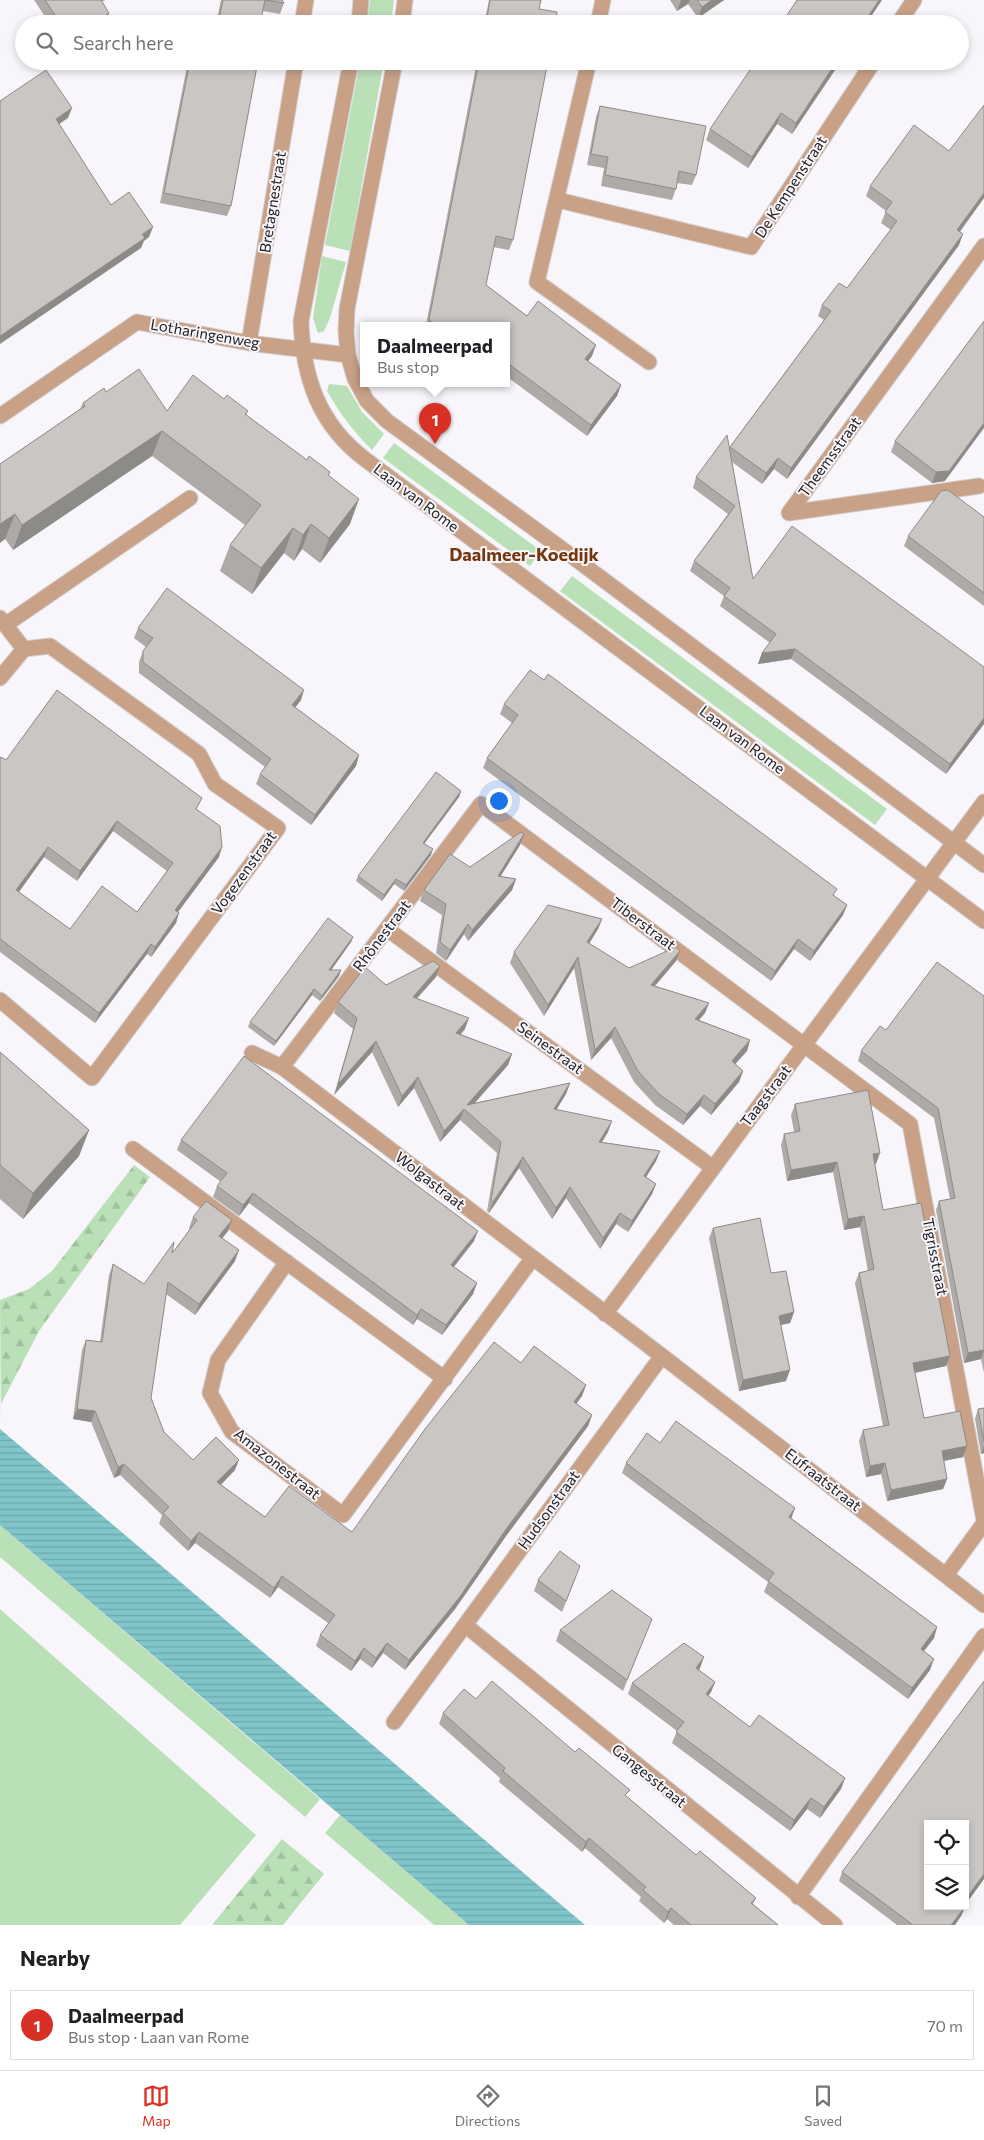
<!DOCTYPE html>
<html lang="en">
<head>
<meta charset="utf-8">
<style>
  :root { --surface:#fff; --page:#f2f2f2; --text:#202124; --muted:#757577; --line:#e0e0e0; --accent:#d93025 }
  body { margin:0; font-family:Commissioner,sans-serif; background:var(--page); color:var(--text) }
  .controls { position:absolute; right:15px; bottom:15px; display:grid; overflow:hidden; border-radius:0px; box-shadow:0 2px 8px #0003 }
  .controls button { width:45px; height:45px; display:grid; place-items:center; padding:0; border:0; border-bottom:1px solid var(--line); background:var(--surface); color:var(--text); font:25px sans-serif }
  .you { position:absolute; left:498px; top:800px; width:18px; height:18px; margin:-12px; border:4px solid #fff; border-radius:50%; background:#1a73e8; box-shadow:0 0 0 8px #1a73e833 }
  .badge { display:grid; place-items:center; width:32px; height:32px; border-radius:50%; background:var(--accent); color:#fff; font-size:16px; font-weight:700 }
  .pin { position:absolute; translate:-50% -41px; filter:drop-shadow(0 1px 2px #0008) }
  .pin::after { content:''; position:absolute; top:26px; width:18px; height:15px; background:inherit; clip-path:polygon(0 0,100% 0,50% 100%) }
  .popup { position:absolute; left:360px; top:322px; width:150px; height:65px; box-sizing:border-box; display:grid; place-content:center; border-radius:0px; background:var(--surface); filter:drop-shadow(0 1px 4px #0005); font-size:16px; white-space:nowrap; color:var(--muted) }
  .popup b { font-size:19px; color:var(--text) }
  .popup::after { content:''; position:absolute; left:50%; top:100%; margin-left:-10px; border:10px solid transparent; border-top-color:var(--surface) }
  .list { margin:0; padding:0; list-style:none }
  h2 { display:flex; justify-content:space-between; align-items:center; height:65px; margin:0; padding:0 20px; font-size:21px }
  h2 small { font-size:16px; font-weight:400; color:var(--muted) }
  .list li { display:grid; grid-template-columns:32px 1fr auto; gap:15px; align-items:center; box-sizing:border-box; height:70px; margin:0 10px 10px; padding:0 10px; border:1px solid var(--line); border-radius:0px }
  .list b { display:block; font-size:19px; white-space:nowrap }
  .list p { margin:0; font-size:16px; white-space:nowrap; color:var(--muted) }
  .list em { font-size:16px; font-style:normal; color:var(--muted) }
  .icon { flex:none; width:28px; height:28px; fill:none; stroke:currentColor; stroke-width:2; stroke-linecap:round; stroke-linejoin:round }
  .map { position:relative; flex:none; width:984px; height:1925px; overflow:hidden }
  .search { position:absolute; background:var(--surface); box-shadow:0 2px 8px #0003; left:15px; right:15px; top:15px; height:55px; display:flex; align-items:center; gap:12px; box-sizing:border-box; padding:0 18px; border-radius:28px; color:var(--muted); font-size:19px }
  .sheet { height:145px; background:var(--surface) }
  nav { display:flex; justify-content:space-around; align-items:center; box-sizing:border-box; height:70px; border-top:1px solid var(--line); background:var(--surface); font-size:14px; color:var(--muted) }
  nav a { display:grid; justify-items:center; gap:2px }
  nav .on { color:var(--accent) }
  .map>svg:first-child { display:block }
  .green { fill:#bae0b8 }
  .forest { fill:url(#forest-firs) }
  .water { fill:url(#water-rules) }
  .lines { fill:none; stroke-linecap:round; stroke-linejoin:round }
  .minor-casing { stroke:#d1d0d3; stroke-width:17 }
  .minor { stroke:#c8a187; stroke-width:15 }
  .wall { fill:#aeaaa8; fill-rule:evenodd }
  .shaded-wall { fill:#8d8b88 }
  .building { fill:#cac6c3; stroke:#8d8b88; fill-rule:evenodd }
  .labels { text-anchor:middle; stroke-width:4; stroke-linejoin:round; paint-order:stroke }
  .street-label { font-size:15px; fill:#222123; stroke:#f8f6fa }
  .quarter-label { font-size:18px; font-weight:bold; fill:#73360d; stroke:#f8f6fa }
</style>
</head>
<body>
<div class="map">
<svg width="984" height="1925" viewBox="0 0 984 1925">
  <defs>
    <pattern id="forest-firs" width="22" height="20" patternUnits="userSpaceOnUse" patternTransform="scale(1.25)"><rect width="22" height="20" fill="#bae0b8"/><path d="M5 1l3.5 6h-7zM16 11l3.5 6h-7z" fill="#a0c09e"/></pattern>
    <pattern id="water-rules" width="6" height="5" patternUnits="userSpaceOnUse" patternTransform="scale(1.25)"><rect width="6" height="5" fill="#80c5c9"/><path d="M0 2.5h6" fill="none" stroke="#6ea9ac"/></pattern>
  </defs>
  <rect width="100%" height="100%" fill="#f8f6fa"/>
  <path class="green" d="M370 0H394L391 24H367Z
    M360 61H384L350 251 325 245Z
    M322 256 346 262 330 318 324 331 318 333 313 318Z
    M329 384 347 386 362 412 384 434 372 450C352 430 341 415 327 391Z
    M394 443 541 551 530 566 383 458Z
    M572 576 887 809 875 825 560 591Z
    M0 1525 320 1799 305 1817 0 1557Z
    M0 1609 256 1835 180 1925H0Z
    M340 1815 469 1925H434L325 1833Z"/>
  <path class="forest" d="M134 1165 150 1177 39 1331 1 1404V1429L0 1300 29 1289 52 1271Z
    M282 1839 324 1874 283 1925H212Z"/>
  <path class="water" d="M0 1429 585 1925H469L0 1525Z"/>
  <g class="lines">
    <defs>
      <path id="minor" d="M302 24 306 0
        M359 24 361 0
        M402 24 405 0
        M598 24 603 0
        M898 24 914 0
        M351 61 301 321C303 378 319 425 366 460L984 921
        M395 61 347 309 346 331 348 355 355 379 367 401 387 421 573 557 984 865
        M589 61 537 282 649 362
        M558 200 751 247 874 61
        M249 343 296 61
        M0 416 137 322 249 343 348 355
        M789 513 984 246
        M789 513 979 486
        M0 618 24 649 0 678
        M5 625 190 498
        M387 929 712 1167
        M0 1000 92 1078 278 828 215 784 199 754 50 646 24 649
        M252 1053 282 1067 662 1356 394 1722
        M282 1067 481 804 910 1124 984 1520
        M133 1149 445 1379
        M287 1262 218 1360 210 1393 232 1432 343 1515 532 1259
        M605 1314 984 802
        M662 1356 984 1605
        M946 1575 984 1523
        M465 1625 835 1925
        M798 1897 984 1636"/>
    </defs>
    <use href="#minor" class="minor-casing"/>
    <use href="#minor" class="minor"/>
  </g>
  <path class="wall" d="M34 0H105L102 2 109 13 105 24H50Z
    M221 0H282L284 3 280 14 263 11 260 24H216Z
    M489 0H541L539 9 555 24H484Z
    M670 0H724L698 18 688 4 677 11Z
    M188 61H258L231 206 227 216 160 203Z
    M477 61H548L513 240 509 250 493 247 486 285 527 316 592 356 588 361 621 385 617 396 587 436 506 376V325H426Z
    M841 61 792 134 777 124 748 168 706 140 710 129Z
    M600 106 696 175 692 185 677 183 676 189 672 200 601 186 604 168 587 165 596 117Z
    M870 186 984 198 960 232 959 245 787 479 774 469 762 484 732 462 753 579 984 724 946 774 791 659 758 664 762 653 770 643 720 606 724 596 690 571 694 561 728 514 693 488 696 477 729 448 824 320 818 316 822 305 847 288 891 230 881 223 886 211 866 196Z
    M984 321 945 481 932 483 891 452 895 441Z
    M106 392 167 411 224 399 248 411 246 415 307 460 330 472 328 476 350 524 320 563 302 549 294 561 284 553 252 594 220 571 230 545 245 525 152 456 13 550 5 539 0 464 80 409 83 403Z
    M984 517V606L904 546 908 536Z
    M138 628 301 700 295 707 359 755 356 766 311 825 256 784 260 774 265 767 139 673V662L143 651 146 647 134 638Z
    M504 704 835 896 847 905 843 915 810 961 794 949 771 981 483 768 487 758 512 723 500 714Z
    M0 758 197 810 219 857 178 912 176 923 151 957 147 954 95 1023 0 952ZM113 831 167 871 137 912 70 929 19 892 44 857 77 881Z
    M461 791 459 797 424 844 431 855 404 891 394 884 382 901 356 881 358 876Z
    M520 845 500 876 516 879 512 890 468 941 464 934 446 961 436 953 442 915 420 901 424 890 470 867Z
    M602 919 598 929 589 944 629 968 680 951 676 961 655 986 709 1003 705 1013 699 1020 750 1040 747 1051 735 1064 743 1071 739 1082 711 1115 700 1106 683 1125 655 1105 634 1082 611 1038 591 1060 574 968 544 1016 510 963 514 952Z
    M353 937 351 942 331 970H341L339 976 320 1001 312 995 274 1046 248 1027 250 1022Z
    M436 977 417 998 465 1029 460 1034 512 1054 508 1065 474 1103 570 1083 566 1094 556 1110 608 1132 602 1142 660 1151 656 1161 646 1177 656 1184 652 1194 628 1232 616 1224 600 1249 566 1198 552 1219 519 1168 489 1213 487 1211 497 1153 460 1120 440 1142 414 1088 398 1107 372 1052 334 1095 353 1029 334 1013 338 1002 386 985Z
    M984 996V1373L981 1359 964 1363 936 1210 939 1201 950 1199 934 1118 858 1061 861 1051 886 1030Z
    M0 1052 89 1130 79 1156 23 1219 0 1199Z
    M795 1104 876 1164H875L883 1210 950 1356 946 1366 915 1373 924 1418 967 1446 963 1457 944 1461 947 1479 943 1489 887 1501 881 1474 866 1477 859 1441 863 1430 883 1426 855 1283 859 1273 868 1271 860 1227 844 1230 833 1172 787 1181 781 1145 784 1134 794 1132 791 1115Z
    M181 1140 474 1241 454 1267 477 1283 473 1294 442 1335 417 1319 413 1325 249 1203 239 1216 213 1197 217 1186 221 1182 177 1150Z
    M193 1217 232 1220 228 1231 222 1238 235 1261 195 1315 166 1294 151 1398 164 1432 193 1460 235 1470 221 1485 265 1517 352 1532 521 1363 586 1385 582 1396 576 1404 592 1415 588 1426 506 1536 455 1609 405 1670 383 1653 372 1668 360 1659 351 1671 316 1646 320 1635 328 1623 278 1587 270 1598 195 1543 188 1551 159 1524 162 1515 120 1475 114 1478 91 1422 73 1419 82 1350 86 1340 100 1342 109 1275 113 1264 144 1284 172 1253 190 1229 189 1228Z
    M713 1228 771 1273 794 1312 790 1323 781 1325 786 1381 739 1391 709 1238Z
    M984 1408V1453L981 1454 975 1419 978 1409Z
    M660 1443 795 1508 791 1518 937 1627 934 1638 924 1651 930 1670 908 1699 764 1592 768 1582 622 1473 626 1463Z
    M576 1577 562 1612 534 1591 538 1580Z
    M652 1619 623 1691 556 1641 560 1630Z
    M700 1668 699 1670 715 1682 711 1692 708 1696 750 1727 845 1778 841 1789 820 1818 807 1809 790 1831 672 1743 677 1731 628 1694 632 1683Z
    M984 1681V1879L965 1905 928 1906 965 1907 961 1916 955 1925H897L839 1881 842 1872Z
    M476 1699 627 1797 696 1855 756 1898 753 1904 778 1925H674L667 1919 664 1923 639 1901 641 1897 585 1848 582 1852 499 1782 500 1778 439 1724 443 1713Z"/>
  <path class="shaded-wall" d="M681 0H690L688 4 677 11Z
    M712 0H724L698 18 702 7Z
    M879 0H882L866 24H863Z
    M109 13 105 24H94Z
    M837 61H841L792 134 796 123Z
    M72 108 68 118 52 129 56 119Z
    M781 113 777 124 748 168 752 157Z
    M984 193V198L953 240 957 230Z
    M153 227 149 237 144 241 141 248 0 344V336Z
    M963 234 959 245 787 479 791 468Z
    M596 345 592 356 581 370 585 359Z
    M621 385 617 396 587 436 591 425Z
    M984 423V428L945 481 932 483 936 472Z
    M162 431 152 456 13 550 22 525Z
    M778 458 774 469 762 484 766 473Z
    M359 499 350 524 320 563 329 538Z
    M15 514 5 539 0 543V524Z
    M311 524 302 549 294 561 303 535Z
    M293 528 284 553 252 594 261 568Z
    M795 649 791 659 758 664 762 653Z
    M304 690 301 700 289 716 292 705Z
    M984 718V724L946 774 950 764Z
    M359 755 356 766 311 825 315 815Z
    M461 791 459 797 421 848 423 843Z
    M117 821 113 831 77 881 80 871Z
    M524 834 520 845 494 887 498 876Z
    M48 847 44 857 13 900 16 890Z
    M222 847 219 857 172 920 175 910Z
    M433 849 431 855 404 891 406 885Z
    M396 879 394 884 382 901 384 895Z
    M516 879 512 890 468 941 472 930Z
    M847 905 843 915 810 961 814 951Z
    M179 913 176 923 151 957 155 947Z
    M602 919 598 929 583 953 587 942Z
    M468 924 464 934 446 961 450 950Z
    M353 937 351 942 327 976 329 970Z
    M798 939 794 949 771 981 775 971Z
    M151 944 147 954 95 1023 99 1013Z
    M680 951 676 961 647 995 651 985Z
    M578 957 574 968 544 1016 548 1005Z
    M440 966 436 977 409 1007 413 997Z
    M341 970 339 976 320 1001 322 996Z
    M314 989 312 995 274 1046 276 1041Z
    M709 1003 705 1013 691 1029 695 1019Z
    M469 1018 465 1029 452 1044 456 1033Z
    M615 1027 611 1038 591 1060 595 1050Z
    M750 1040 747 1051 728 1072 732 1061Z
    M376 1041 372 1052 334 1095 338 1084Z
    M512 1054 508 1065 467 1112V1105Z
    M743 1071 739 1082 711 1115 715 1104Z
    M418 1077 414 1088 398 1107 402 1096Z
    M570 1083 566 1094 550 1120 554 1109Z
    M704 1095 700 1106 683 1125 687 1114Z
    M464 1109 460 1120 440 1142 444 1131Z
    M612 1121 608 1132 595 1153 599 1142Z
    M89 1130 79 1156 23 1219 33 1193Z
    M660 1151 656 1161 640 1187 644 1176Z
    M880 1153 876 1164 869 1165 873 1154Z
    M523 1157 519 1168 489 1213 493 1202Z
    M837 1162 833 1172 787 1181 791 1170Z
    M656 1184 652 1194 628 1232 632 1221Z
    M570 1187 566 1198 552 1219 556 1208Z
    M253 1193 249 1203 239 1216 243 1205Z
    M620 1213 616 1224 600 1249 603 1238Z
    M864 1216 860 1227 844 1230 848 1219Z
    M232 1220 228 1231 216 1246 219 1236Z
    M478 1231 474 1241 447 1275 451 1265Z
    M239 1250 235 1261 195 1315 199 1304Z
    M477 1283 473 1294 442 1335 446 1325Z
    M421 1309 417 1319 413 1325 417 1315Z
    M794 1312 790 1323 775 1326 779 1316Z
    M984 1350 981 1359 964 1363 968 1353Z
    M950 1356 946 1366 909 1374 913 1363Z
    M790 1370 786 1381 739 1391 743 1380Z
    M586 1385 582 1396 570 1412 574 1402Z
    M77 1409 95 1411 91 1422 73 1419Z
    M592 1415 588 1426 506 1536 455 1609 405 1670 409 1660Z
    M967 1446 963 1457 938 1462 942 1451Z
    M984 1446V1453L981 1454Z
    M239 1460 235 1470 213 1492 217 1482Z
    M885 1463 881 1474 866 1477 870 1466Z
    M124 1464 120 1475 114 1478 118 1467Z
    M947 1479 943 1489 887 1501 891 1490Z
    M795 1508 791 1519 789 1517Z
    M199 1532 195 1543 188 1551 191 1541Z
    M282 1576 278 1587 270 1598 274 1588Z
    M937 1627 934 1638 917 1660 921 1649Z
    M387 1643 383 1653 372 1668 376 1658Z
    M364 1648 360 1659 351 1671 355 1661Z
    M704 1657 700 1668 692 1679 696 1668Z
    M934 1659 930 1670 908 1699 912 1688Z
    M715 1682 711 1692 702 1705 706 1694Z
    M845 1778 841 1789 820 1818 824 1807Z
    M811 1798 807 1809 790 1831 794 1820Z
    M589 1838 585 1848 582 1852 586 1842Z
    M984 1874V1879L965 1905V1900Z
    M965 1907 961 1916 955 1925H951Z
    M671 1908 667 1919 664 1923 668 1912Z"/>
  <path class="building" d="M45 0H101L109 13 94 24H61Z
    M223 0H282L284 3 265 0 260 24H218Z
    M490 0H541L539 9 557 12 555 24H486Z
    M697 0H712L702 7Z
    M797 0H879L863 24H781Z
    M190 61H258L231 206 164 193Z
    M479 61H548L513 240 496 236 486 285 527 316 538 301 596 345 585 359 621 385 591 425 506 362V325H436L429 320Z
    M756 61H837L796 123 781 113 752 157 710 129Z
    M46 70 72 108 56 119 111 205 129 192 153 227 142 234 145 238 0 336V101Z
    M984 105V193L957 230 963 234 791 468 778 458 766 473 730 447 831 311 822 305 839 283 847 288 897 221 885 212 892 202 870 186 914 125 949 151Z
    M600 106 706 126 696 175 679 171 676 189 605 175 608 157 591 154Z
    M984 321V423L949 471 936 472 895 441Z
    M139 369 167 411 193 375 224 399 227 395 248 411 245 414 307 460 309 456 330 472 328 475 359 499 329 538 311 524 303 535 293 528 261 568 230 545 261 505 162 431 22 525 15 514 0 524V464L85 406 83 403 104 388 106 392Z
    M727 435 753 579 792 526 984 667V718L950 764 795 649 762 653 776 634 724 596 730 588 694 561 735 506 696 477Z
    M948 490 984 517V593L908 536 941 491Z
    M167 588 304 690 292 705 359 755 315 815 260 774 271 759 143 662V651L153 638 138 628Z
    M530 670 544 680 548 674 837 889 833 895 847 905 814 951 798 939 775 971 487 758 518 715 504 704Z
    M57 690 202 798 196 809 220 826 222 847 175 910 179 913 155 947 151 944 99 1013 0 939V758L1 757 6 760ZM117 821 173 863 137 912 102 886 70 929 16 890 48 847 80 871Z
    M436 772 461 791 423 843 433 849 406 885 396 879 384 895 358 876Z
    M521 832 524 834 498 876 516 879 472 930 468 924 450 950 440 942 446 904 424 890 450 854 470 867Z
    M548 905 602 919 587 942 629 968 676 947 680 951 651 985 709 1003 695 1019 750 1040 732 1061 743 1071 715 1104 704 1095 687 1114 659 1094 638 1071 615 1027 595 1050 578 957 548 1005 514 952Z
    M328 918 353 937 329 970H341L322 996 314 989 276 1041 250 1022Z
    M433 961 440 966 413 997 469 1018 456 1033 512 1054 467 1105 570 1083 554 1109 612 1121 599 1142 660 1151 644 1176 656 1184 632 1221 620 1213 603 1238 570 1187 556 1208 523 1157 493 1202 491 1200 501 1142 464 1109 444 1131 418 1077 402 1096 376 1041 338 1084 357 1018 338 1002 365 967 386 985Z
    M937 962 984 996V1350L968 1353 939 1201 955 1198 938 1108 861 1051 880 1026 886 1030Z
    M0 1052 89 1130 33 1193 0 1165Z
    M244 1056 478 1231 451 1265 477 1283 446 1325 421 1309 417 1315 253 1193 243 1205 217 1186 227 1173 181 1140Z
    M868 1090 880 1153 873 1154 883 1210 921 1203 950 1356 913 1363 924 1418 960 1411 967 1446 942 1451 947 1479 891 1490 885 1463 870 1466 863 1430 889 1425 859 1273 874 1269 864 1216 848 1219 837 1162 791 1170 784 1134 800 1131 795 1104Z
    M206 1201 232 1220 219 1236 239 1250 199 1304 168 1282 151 1398 164 1432 193 1460 216 1437 239 1460 217 1482 265 1517 289 1486 352 1532 425 1429 494 1342 521 1363 534 1346 586 1385 574 1402 592 1415 509 1525 459 1598 409 1660 387 1643 376 1658 364 1648 355 1661 320 1635 335 1615 282 1576 274 1588 199 1532 191 1541 163 1513 169 1507 124 1464 118 1467 95 1411 77 1409 86 1340 102 1342 113 1264 144 1284 174 1242 172 1253 177 1247 197 1220 193 1217Z
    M760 1218 771 1273 786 1271 794 1312 779 1316 790 1370 743 1380 713 1228Z
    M984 1408V1441L978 1409Z
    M676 1421 795 1508 789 1517 937 1627 921 1649 934 1659 912 1688 768 1581 774 1573 626 1463 647 1433 660 1443Z
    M560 1551 580 1566 566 1601 538 1580Z
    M612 1590 652 1619 627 1680 560 1630Z
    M684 1643 704 1657 696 1668 715 1682 706 1694 750 1727 759 1715 845 1778 824 1807 811 1798 794 1820 676 1732 684 1722 632 1683Z
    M492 1681 575 1752 579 1748 630 1790 625 1795 696 1855 700 1851 756 1898 751 1903 778 1925H691L671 1908 668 1912 643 1890 646 1887 589 1838 586 1842 503 1771 505 1768 443 1713 464 1689 476 1699Z
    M984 1681V1874L965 1900V1824H928V1906L965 1907 951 1925H913L842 1872Z"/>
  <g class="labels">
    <g class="street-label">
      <text transform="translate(791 187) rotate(-57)" y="5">De Kempenstraat</text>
      <text transform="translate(273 202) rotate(-81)" y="5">Bretagnestraat</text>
      <text transform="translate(205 334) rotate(10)" y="5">Lotharingenweg</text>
      <text transform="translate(830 457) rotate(-54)" y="5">Theemsstraat</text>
      <text transform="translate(416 498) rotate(37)" y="5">Laan van Rome</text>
      <text transform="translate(742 740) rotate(37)" y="5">Laan van Rome</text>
      <text transform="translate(244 873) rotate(-54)" y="5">Vogezenstraat</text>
      <text transform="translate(643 924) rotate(37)" y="5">Tiberstraat</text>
      <text transform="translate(382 936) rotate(-53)" y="5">Rhônestraat</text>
      <text transform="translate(550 1048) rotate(36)" y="5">Seinestraat</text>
      <text transform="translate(766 1096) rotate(-53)" y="5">Taagstraat</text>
      <text transform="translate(430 1181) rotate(38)" y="5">Wolgastraat</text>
      <text transform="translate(935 1257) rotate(79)" y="5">Tigrisstraat</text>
      <text transform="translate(277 1464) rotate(38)" y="5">Amazonestraat</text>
      <text transform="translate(823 1480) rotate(38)" y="5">Eufraatstraat</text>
      <text transform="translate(549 1510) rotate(-54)" y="5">Hudsonstraat</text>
      <text transform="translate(649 1776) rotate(39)" y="5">Gangesstraat</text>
    </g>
    <g class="quarter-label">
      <text x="524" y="561">Daalmeer-Koedijk</text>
    </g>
  </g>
</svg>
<div class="controls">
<button><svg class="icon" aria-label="locate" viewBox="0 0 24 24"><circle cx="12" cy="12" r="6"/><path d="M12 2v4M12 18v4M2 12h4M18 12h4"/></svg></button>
<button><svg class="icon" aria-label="layers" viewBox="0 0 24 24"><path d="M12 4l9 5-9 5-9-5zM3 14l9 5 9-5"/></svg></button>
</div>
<div class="you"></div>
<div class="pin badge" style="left:435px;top:444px">1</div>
<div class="popup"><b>Daalmeerpad</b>Bus stop</div>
<div class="search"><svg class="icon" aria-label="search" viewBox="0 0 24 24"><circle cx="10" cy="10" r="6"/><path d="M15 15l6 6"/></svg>Search here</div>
</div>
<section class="sheet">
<h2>Nearby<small></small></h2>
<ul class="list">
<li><span class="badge">1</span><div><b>Daalmeerpad</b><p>Bus stop · Laan van Rome</p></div><em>70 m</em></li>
</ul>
</section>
<nav>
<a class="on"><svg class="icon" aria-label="map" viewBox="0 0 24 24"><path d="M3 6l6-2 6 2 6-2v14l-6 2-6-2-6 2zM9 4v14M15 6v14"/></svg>Map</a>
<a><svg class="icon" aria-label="directions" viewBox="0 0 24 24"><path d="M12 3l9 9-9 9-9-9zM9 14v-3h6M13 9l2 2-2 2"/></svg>Directions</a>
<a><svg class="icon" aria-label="saved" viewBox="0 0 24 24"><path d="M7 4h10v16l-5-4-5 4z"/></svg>Saved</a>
</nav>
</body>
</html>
